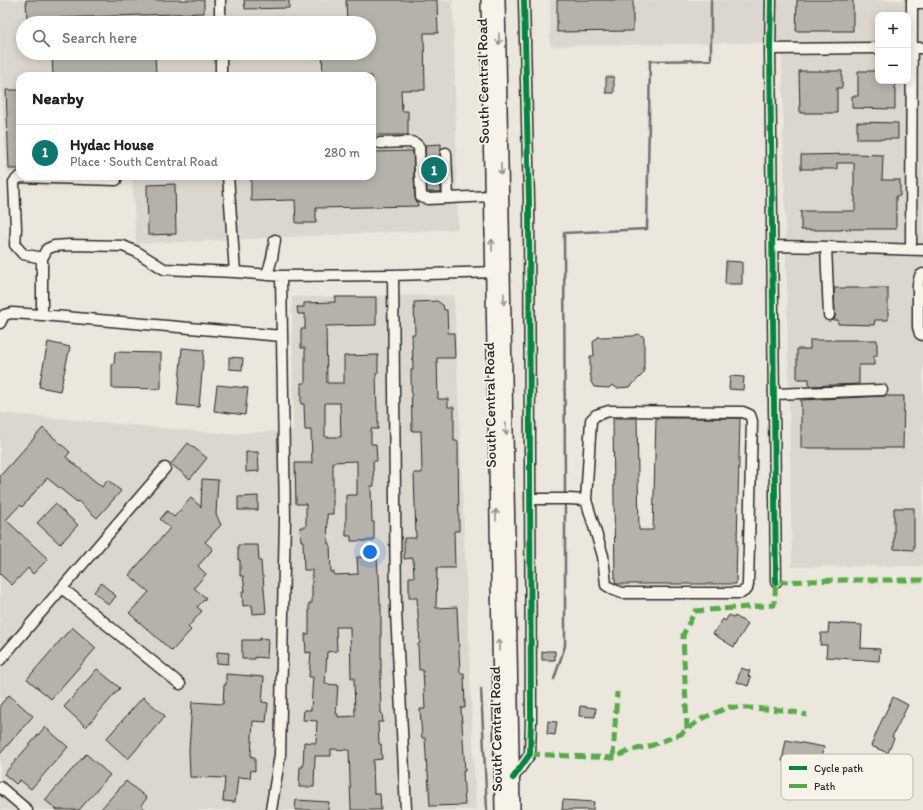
<!DOCTYPE html>
<html lang="en">
<head>
<meta charset="utf-8">
<style>
  :root { --surface:#fff; --page:#f2f2f2; --text:#222; --muted:#767676; --line:#e0e0e0; --accent:#0f766e }
  body { margin:0; font-family:Itim,sans-serif; background:var(--page); color:var(--text) }
  .controls { position:absolute; right:12px; top:12px; display:grid; overflow:hidden; border-radius:8px; box-shadow:0 2px 10px #0003 }
  .controls button { width:36px; height:36px; display:grid; place-items:center; padding:0; border:0; border-bottom:1px solid var(--line); background:var(--surface); color:var(--text); font:20px sans-serif }
  .you { position:absolute; left:370px; top:552px; width:14px; height:14px; margin:-10px; border:3px solid #fff; border-radius:50%; background:#1a73e8; box-shadow:0 0 0 6px #1a73e833 }
  .badge { display:grid; place-items:center; width:26px; height:26px; border-radius:50%; background:var(--accent); color:#fff; font-size:13px; font-weight:700 }
  .pin { position:absolute; translate:-50% -50%; border:2px solid #fff; box-shadow:0 1px 4px #0006 }
  .list { margin:0; padding:0; list-style:none }
  h2 { display:flex; justify-content:space-between; align-items:center; height:52px; margin:0; padding:0 16px; font-size:17px }
  h2 small { font-size:13px; font-weight:400; color:var(--muted) }
  .list li { display:grid; grid-template-columns:26px 1fr auto; gap:12px; align-items:center; box-sizing:border-box; height:56px; padding:0 16px; border-top:1px solid var(--line) }
  .list b { display:block; font-size:15px; white-space:nowrap }
  .list p { margin:0; font-size:13px; white-space:nowrap; color:var(--muted) }
  .list em { font-size:13px; font-style:normal; color:var(--muted) }
  .icon { flex:none; width:22px; height:22px; fill:none; stroke:currentColor; stroke-width:2; stroke-linecap:round; stroke-linejoin:round }
  .map { position:relative; flex:none; width:923px; height:810px; overflow:hidden }
  .search { position:absolute; background:var(--surface); box-shadow:0 2px 10px #0003; left:16px; top:16px; width:360px; height:44px; display:flex; align-items:center; gap:10px; box-sizing:border-box; padding:0 14px; border-radius:22px; color:var(--muted); font-size:15px }
  .panel { position:absolute; background:var(--surface); box-shadow:0 2px 10px #0003; left:16px; top:72px; width:360px; height:108px; border-radius:12px }
  .map>svg:first-child { display:block }
  .built { fill:#dbd7ce; fill-rule:evenodd }
  .lines { fill:none; stroke-linecap:round; stroke-linejoin:round }
  .stream { stroke:#72716c; stroke-width:2.5 }
  .building { fill:#b5b2ab; stroke:#2b2b2b; fill-rule:evenodd }
  .minor-casing { stroke:#2b2b2b; stroke-width:13 }
  .major-casing { stroke:#2b2b2b; stroke-width:16 }
  .minor { stroke:#f7f3e8; stroke-width:10 }
  .major { stroke:#f7f3e8; stroke-width:13 }
  .quiet { stroke:#54ab44; stroke-width:5; stroke-dasharray:10 5; stroke-linecap:butt }
  .cycleway-casing { stroke:#f7f3e8; stroke-width:8 }
  .cycleway { stroke:#00873e; stroke-width:6 }
  .oneway { stroke:#918f8a }
  .labels { text-anchor:middle; stroke-width:3.5; stroke-linejoin:round; paint-order:stroke }
  .street-label { font-size:15px; fill:#2b2b2b; stroke:#f7f3e8 }
  .key { fill:#f7f3e8; stroke:#bab7af; stroke-width:1 }
  .key-label { font-size:11px; fill:#2b2b2b }
</style>
</head>
<body>
<div class="map">
<svg width="923" height="810" viewBox="0 0 923 810">
  <rect width="100%" height="100%" fill="#ebe7dd"/>
  <filter id="ink" filterUnits="userSpaceOnUse"><feTurbulence type="fractalNoise" baseFrequency=".025" numOctaves="2"/><feDisplacementMap in="SourceGraphic" scale="8" xChannelSelector="R" yChannelSelector="G"/><feConvolveMatrix kernelMatrix="1 2 1 2 8 2 1 2 1" color-interpolation-filters="sRGB"/></filter>
  <g filter="url(#ink)">
    <path class="built" d="M0 0H453L458 229 136 244 132 176H372V76H20V173H7L0 74ZM23 23H369V53H23Z
      M550 0H923V566L792 567 782 42 550 46ZM878 15H908V81H878Z
      M454 295 476 810H0V413L228 434 293 430 292 297Z"/>
    <g class="lines">
      <path class="stream" d="M565 496 564 233 647 229 650 61 711 60V0
        M554 679 565 646V501
        M481 689 487 810"/>
    </g>
    <path class="building" d="M26 0H204V13L27 19Z
      M244 0H289V8L245 9Z
      M346 0H437L438 33H424L425 90H401L402 111H408V135H372V76H323L322 53H369V23H347Z
      M557 0H633V31L557 32Z
      M797 0H853V31H796Z
      M52 53H155L156 73 53 76Z
      M799 71H842V88H837V113H800Z
      M858 71H878V81H895V109L852 108V96H858Z
      M606 77H614V93H606Z
      M6 90H20V169H9Z
      M857 122 898 123V139H857Z
      M441 144V149L440 153 441 192H427L425 145Z
      M413 151 415 197 416 201 417 202 418 206 316 208V223H296L295 200 251 201V176H372V152Z
      M854 154 883 155 882 180H900V196H896V229H842V230H801V211H855V196H854V163H837V169H801V155Z
      M175 184 176 234 148 235 147 185Z
      M726 261 742 262V284H725Z
      M834 288H888V320H875L874 325 838 324V320H833L835 318V315Z
      M335 297H376V325L326 326 327 383H344V356L378 355V373H376L377 412H378V429H371V444H376L377 461H373L374 486H371L372 522H374V541H351V536H346V495H357V461L333 462V514H327L328 544H330L331 572H334V575L358 574 357 557H377L378 574H379L380 604H381V679H380L381 713H382L383 722H378L379 744H381L382 759 373 760 374 794H380L381 810H351L349 750 331 749V756H315L314 787H299L300 767H303L304 742 316 743 317 721 303 720 304 710H311L312 691 313 677H309L311 652 306 653 305 634H309V603H312V570H304L303 541H301L300 527H306V504H296L295 463H312L311 430H305L304 404H301V383H305V348H301V329H305V314H298L297 307H304V303L335 302ZM325 403H340L341 437H325ZM336 627H350L351 678H354L355 716 338 717V714H336L338 685 325 684 327 652 337 651Z
      M437 301 443 305 444 310H447L448 333H454L455 358H437L438 399H448V407H454V441H458L459 531H454L455 568H437L436 608 457 607 460 673H464L465 708H461L465 771H463L465 805 430 806 428 772H427L425 738H422L420 709H425L423 670H419L418 644 420 643 417 598H409V577H414L413 558 404 559V538H416L414 473H422L421 431H412L411 370H413L412 334H415L414 302Z
      M638 334 644 337V373L630 387 617 388 612 385 609 388 594 387 591 382V375H590V356H594L593 342 598 337 633 336Z
      M810 340H877V356H874V365H859V384L809 386V379H797V349H810Z
      M48 342 70 347 60 391 39 387Z
      M182 348 204 350 199 407 177 405Z
      M115 352 161 353V389L112 388V365L114 364Z
      M229 357 243 358 242 370 229 369Z
      M730 376 744 377 743 390 729 389Z
      M217 385 248 388 245 415 214 411Z
      M884 396H904L903 448H801V400Z
      M613 418H637L639 530H653L656 418H740L736 584H617L615 583Z
      M43 428 70 452 66 457 102 487 108 480 121 491 97 518 78 501 77 502 47 478 22 507 20 505 6 520 48 559 33 574 28 568 12 585 0 574V476Z
      M188 443 207 458 190 479 171 464Z
      M246 452H258L259 471 246 472Z
      M202 479 218 480 216 514 221 525 205 542 213 549 198 566 206 574 194 588 206 598 197 607 202 611 188 627 191 630 172 651 129 613 149 592 129 575 170 528 160 519 167 511 174 517 191 498 201 507Z
      M258 496V510H238V497Z
      M55 504 78 525 60 544 37 523Z
      M894 508H914V550L894 549Z
      M238 545H258L259 561H261L262 576H263L266 613 253 614 252 605 243 606 242 591H245L243 576H240V560H238Z
      M101 583 116 596 109 605 94 592Z
      M729 615 734 618 735 616 748 624 734 647 713 634 723 619 725 621Z
      M829 623 862 625 861 648 880 649 879 661 826 657 827 645H820L821 633H828Z
      M72 627 96 648 51 699 27 679Z
      M260 638 268 639 267 658 255 657V659H242V640H260Z
      M547 651H555V660H542V652Z
      M217 652 229 653 228 664 217 663Z
      M741 668 750 671 748 676 751 677 748 686 737 682Z
      M97 669 120 688 86 727 64 707Z
      M226 674 264 677 262 702 268 703 266 722 253 721 251 757H255V771L251 770 250 778 238 777 235 802 223 801 225 778 190 777 189 750 192 702 223 704 224 685H226Z
      M9 695 33 716 0 754V705Z
      M143 697 165 716 128 759 106 739Z
      M893 697 908 705 892 737 894 738 888 753 871 746 881 722Z
      M580 706 596 708 595 717 579 716Z
      M548 721 557 722 555 735 547 734Z
      M45 727 68 747 31 789 20 780 16 784 4 774Z
      M786 740 824 747 820 768 782 761Z
      M86 754 110 775 79 810H57L45 800Z
      M126 781 147 798 141 805 146 810H100Z
      M296 800 329 802 328 810H295Z
      M563 800 594 802 593 810H562Z"/>
    <g class="lines">
      <defs>
        <path id="minor" d="M220 0V23
          M771 0 770 49 776 582
          M912 3H923
          M908 48H923
          M770 49 878 48
          M221 53V76
          M380 143 411 142 416 144 419 147 421 197 424 198 428 199 491 196
          M446 153 448 198
          M228 176 235 272 281 276 393 275 498 272
          M773 246 826 247 923 250
          M826 247 829 315
          M911 250 912 0
          M42 258 23 254 15 245 16 229 14 182 19 177 116 180
          M923 274 920 276 918 284V327L920 334 923 335
          M267 275 272 258 275 240
          M393 275 396 612 406 810
          M42 315 282 336
          M0 323 4 315 12 313 42 315V258L47 249 54 246 69 245 123 246 137 252 164 269 235 272
          M774 394 882 390
          M530 499H569L586 500 591 420 596 415 609 411 743 412 750 415 752 421 748 584 747 589 741 593H622L614 590 606 585 603 556 586 500
          M62 588 180 684
          M0 660 165 468
          M513 778 530 754 531 719 529 201 524 0
          M0 787 27 810
          M271 810 280 755 285 519 281 276"/>
        <path id="major" d="M488 0 502 810
          M498 0 513 810"/>
      </defs>
      <use href="#minor" class="minor-casing"/>
      <use href="#major" class="major-casing"/>
      <use href="#minor" class="minor"/>
      <use href="#major" class="major"/>
      <path class="quiet" d="M687 729 683 635 695 611 774 605 776 582 842 580H923
        M530 754 613 758 629 751 653 745 681 734 701 719 729 707 784 710 807 715
        M613 758 617 692"/>
      <defs>
        <path id="cycleway" d="M771 0 770 49 776 582
          M513 778 530 754 531 719 529 201 524 0"/>
      </defs>
      <use href="#cycleway" class="cycleway-casing"/>
      <use href="#cycleway" class="cycleway"/>
    </g>
    <defs><path id="oneway-shaft" d="M-6 0H5M1.5-3L5.5 0L1.5 3" fill="none" stroke-width="1.6" stroke-linecap="round" stroke-linejoin="round"/></defs>
    <g class="oneway">
      <use href="#oneway-shaft" transform="translate(499 39) rotate(89)"/>
      <use href="#oneway-shaft" transform="translate(501 169) rotate(89)"/>
      <use href="#oneway-shaft" transform="translate(492 245) rotate(-91)"/>
      <use href="#oneway-shaft" transform="translate(504 299) rotate(89)"/>
      <use href="#oneway-shaft" transform="translate(506 429) rotate(89)"/>
      <use href="#oneway-shaft" transform="translate(496 515) rotate(-91)"/>
      <use href="#oneway-shaft" transform="translate(499 645) rotate(-91)"/>
    </g>
  </g>
  <g class="labels">
    <g class="street-label">
      <text transform="translate(483 81) rotate(-91)" y="5">South Central Road</text>
      <text transform="translate(490 405) rotate(-91)" y="5">South Central Road</text>
      <text transform="translate(496 729) rotate(-91)" y="5">South Central Road</text>
    </g>
  </g>
  <rect x="781" y="754" width="132" height="46" rx="6" class="key"/>
  <rect x="789" y="766" width="18" height="4" fill="#00873e"/>
  <rect x="789" y="784" width="18" height="4" fill="#54ab44"/>
  <g class="key-label">
    <text x="814" y="772">Cycle path</text>
    <text x="814" y="790">Path</text>
  </g>
</svg>
<div class="controls">
<button>+</button>
<button>−</button>
</div>
<div class="you"></div>
<div class="pin badge" style="left:434px;top:170px">1</div>
<div class="search"><svg class="icon" aria-label="search" viewBox="0 0 24 24"><circle cx="10" cy="10" r="6"/><path d="M15 15l6 6"/></svg>Search here</div>
<section class="panel">
<h2>Nearby<small></small></h2>
<ul class="list">
<li><span class="badge">1</span><div><b>Hydac House</b><p>Place · South Central Road</p></div><em>280 m</em></li>
</ul>
</section>
</div>
</body>
</html>
